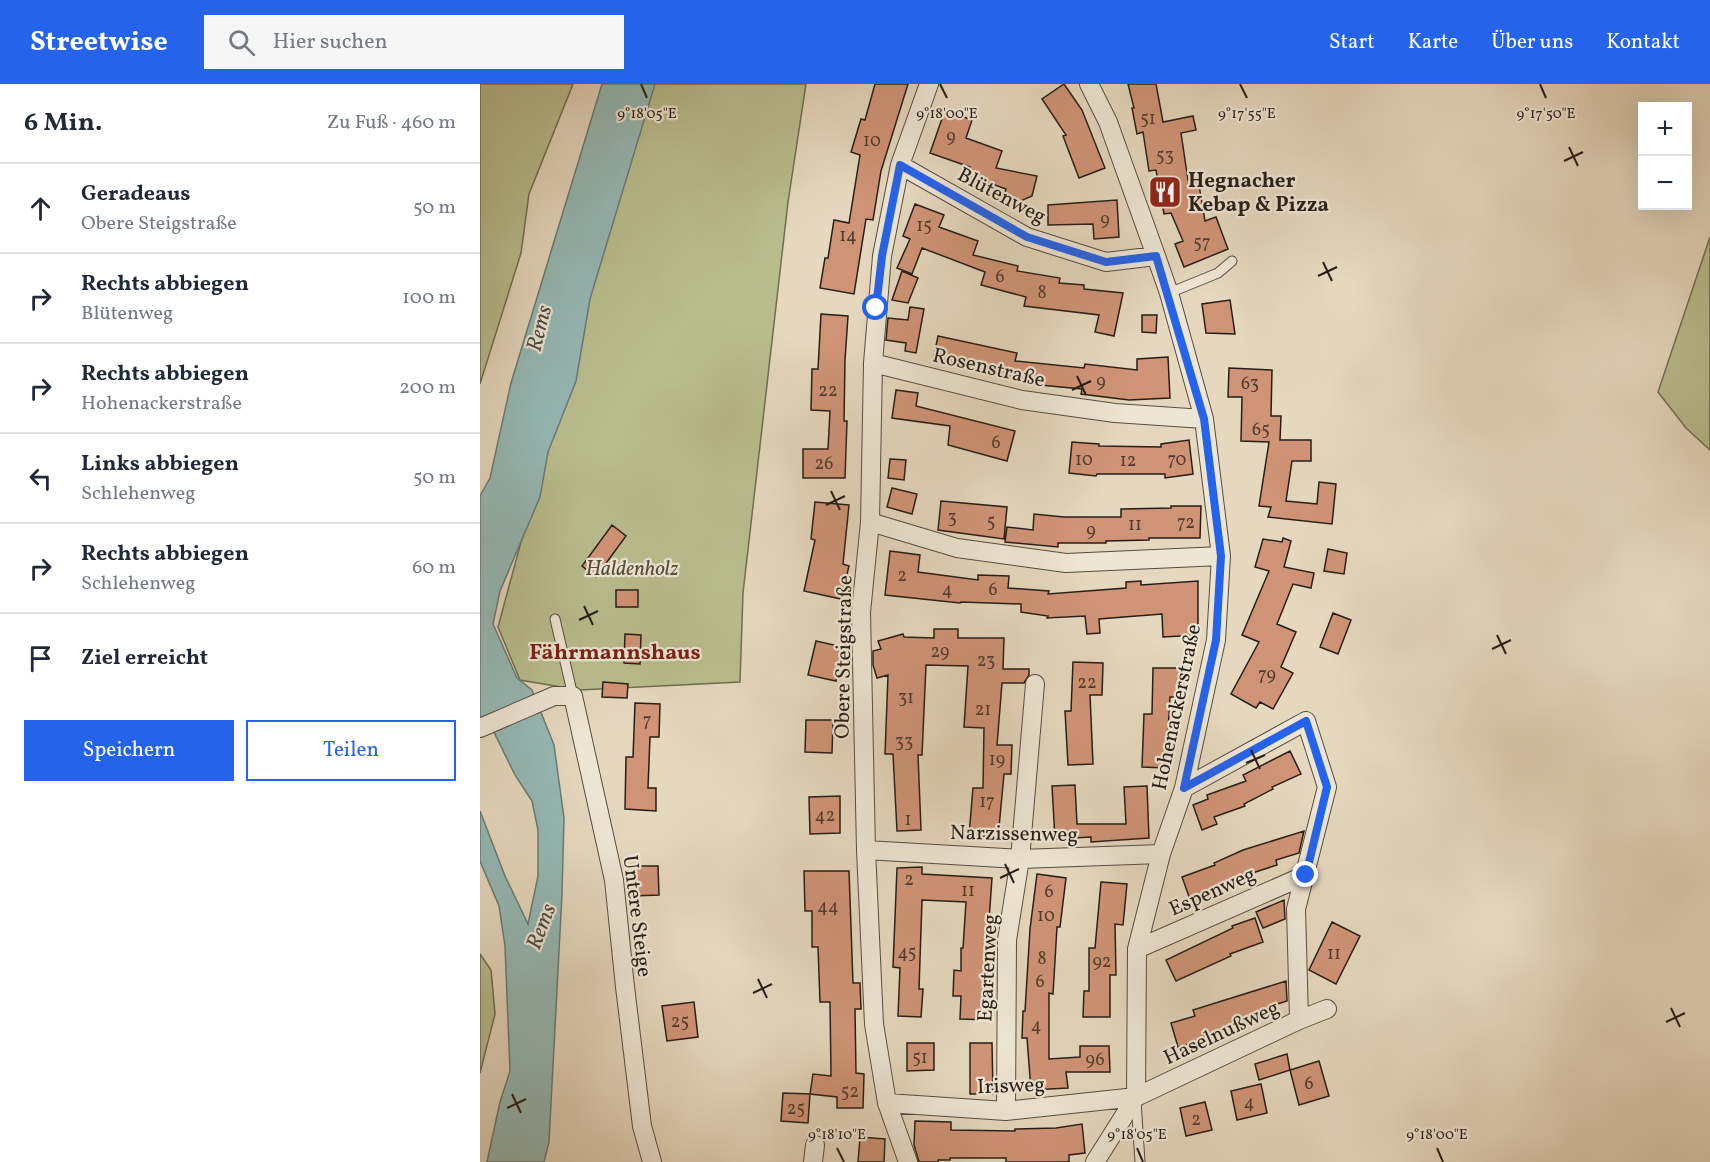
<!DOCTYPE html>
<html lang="de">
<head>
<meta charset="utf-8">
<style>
  :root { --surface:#fff; --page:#f6f6f7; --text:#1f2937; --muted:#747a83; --line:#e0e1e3; --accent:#2563eb }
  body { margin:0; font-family:Vollkorn,serif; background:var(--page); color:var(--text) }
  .controls { position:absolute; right:18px; top:18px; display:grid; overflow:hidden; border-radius:0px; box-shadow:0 6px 24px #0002 }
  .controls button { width:54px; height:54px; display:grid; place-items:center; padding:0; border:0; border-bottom:2px solid var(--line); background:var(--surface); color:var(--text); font:30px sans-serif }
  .stop { position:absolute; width:18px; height:18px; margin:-14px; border:4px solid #2563eb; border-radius:50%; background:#fff }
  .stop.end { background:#2563eb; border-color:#fff; box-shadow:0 2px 6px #0008 }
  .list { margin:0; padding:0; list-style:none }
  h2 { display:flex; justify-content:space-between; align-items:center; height:78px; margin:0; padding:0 24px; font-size:26px }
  h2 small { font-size:20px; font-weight:400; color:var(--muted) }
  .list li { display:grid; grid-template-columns:39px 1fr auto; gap:18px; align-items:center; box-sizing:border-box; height:90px; padding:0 24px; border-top:2px solid var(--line) }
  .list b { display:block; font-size:22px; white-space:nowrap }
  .list p { margin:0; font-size:20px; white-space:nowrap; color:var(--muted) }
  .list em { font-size:20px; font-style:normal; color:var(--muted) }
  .actions { display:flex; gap:12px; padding:18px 24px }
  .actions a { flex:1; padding:14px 0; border:2px solid var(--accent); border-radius:0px; text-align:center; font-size:21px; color:var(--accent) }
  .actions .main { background:var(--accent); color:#fff }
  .icon { flex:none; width:33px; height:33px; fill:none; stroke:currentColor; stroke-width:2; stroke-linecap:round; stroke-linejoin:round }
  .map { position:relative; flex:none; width:1230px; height:1078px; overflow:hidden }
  header { display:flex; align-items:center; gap:36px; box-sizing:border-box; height:84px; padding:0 30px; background:var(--accent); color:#fff }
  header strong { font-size:28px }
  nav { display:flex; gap:33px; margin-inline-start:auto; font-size:21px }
  .search { width:420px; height:54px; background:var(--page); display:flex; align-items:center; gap:15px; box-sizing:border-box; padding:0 21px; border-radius:0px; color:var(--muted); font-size:22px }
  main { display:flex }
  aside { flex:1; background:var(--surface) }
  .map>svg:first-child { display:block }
  .green { fill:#b9bd8e; stroke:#706d52; stroke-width:1.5 }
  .water { fill:#96b9b6; stroke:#6a7b76; stroke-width:1.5 }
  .building { fill:#cf9476; stroke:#281d16; stroke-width:1.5 }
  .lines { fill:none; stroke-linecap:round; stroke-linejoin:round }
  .service-casing { stroke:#574c40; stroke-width:11 }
  .minor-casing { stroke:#574c40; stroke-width:20 }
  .service { stroke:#eee6d5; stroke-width:9 }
  .minor { stroke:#eee6d5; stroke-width:18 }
  .route { stroke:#2563eb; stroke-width:8 }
  .ticks { fill:none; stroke:#281d16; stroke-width:2 }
  .labels { text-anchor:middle; stroke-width:4.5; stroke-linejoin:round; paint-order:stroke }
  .number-label { font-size:18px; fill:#523b2e }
  .poi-label { font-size:21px; font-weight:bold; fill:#281d16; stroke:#eee6d5; text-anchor:start }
  .street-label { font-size:21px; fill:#281d16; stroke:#eee6d5 }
  .park-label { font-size:21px; font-style:italic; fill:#544d3a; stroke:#eee6d5 }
  .water-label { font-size:22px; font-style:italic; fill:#494c46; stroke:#eee6d5 }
  .neighbourhood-label { font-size:22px; font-weight:bold; fill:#7a1f14; stroke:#eee6d5 }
  .ticks-label { font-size:15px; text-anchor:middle; fill:#281d16; stroke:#eee6d5; stroke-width:4.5; stroke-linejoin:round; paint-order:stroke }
</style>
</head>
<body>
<header>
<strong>Streetwise</strong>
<div class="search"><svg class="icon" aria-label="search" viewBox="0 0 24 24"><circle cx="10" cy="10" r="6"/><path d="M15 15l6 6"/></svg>Hier suchen</div>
<nav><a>Start</a><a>Karte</a><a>Über uns</a><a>Kontakt</a></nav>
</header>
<main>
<aside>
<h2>6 Min.<small>Zu Fuß · 460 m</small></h2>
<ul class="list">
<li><svg class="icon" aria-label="ahead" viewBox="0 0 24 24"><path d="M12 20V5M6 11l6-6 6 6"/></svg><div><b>Geradeaus</b><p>Obere Steigstraße</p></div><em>50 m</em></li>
<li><svg class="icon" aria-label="right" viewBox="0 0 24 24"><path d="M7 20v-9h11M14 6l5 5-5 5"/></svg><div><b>Rechts abbiegen</b><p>Blütenweg</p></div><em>100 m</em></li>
<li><svg class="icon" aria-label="right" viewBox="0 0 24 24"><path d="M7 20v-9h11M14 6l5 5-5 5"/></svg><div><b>Rechts abbiegen</b><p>Hohenackerstraße</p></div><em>200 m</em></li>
<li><svg class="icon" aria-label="left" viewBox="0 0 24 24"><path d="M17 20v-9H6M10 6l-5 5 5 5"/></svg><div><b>Links abbiegen</b><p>Schlehenweg</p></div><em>50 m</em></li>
<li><svg class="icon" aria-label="right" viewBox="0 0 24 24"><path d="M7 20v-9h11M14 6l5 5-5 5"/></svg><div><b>Rechts abbiegen</b><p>Schlehenweg</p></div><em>60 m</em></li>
<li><svg class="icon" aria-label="arrive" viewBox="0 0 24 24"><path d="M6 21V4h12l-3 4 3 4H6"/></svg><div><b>Ziel erreicht</b></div></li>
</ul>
<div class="actions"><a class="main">Speichern</a><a>Teilen</a></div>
</aside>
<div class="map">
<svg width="1230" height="1078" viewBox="0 0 1230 1078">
  <rect width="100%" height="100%" fill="#e5d8be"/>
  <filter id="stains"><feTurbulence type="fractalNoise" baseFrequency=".00333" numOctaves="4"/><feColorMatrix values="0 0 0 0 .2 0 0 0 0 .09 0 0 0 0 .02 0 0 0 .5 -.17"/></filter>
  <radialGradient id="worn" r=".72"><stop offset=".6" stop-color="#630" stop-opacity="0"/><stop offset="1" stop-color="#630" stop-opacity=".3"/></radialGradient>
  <path class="green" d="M0 0H93L49 110 41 169 0 300Z
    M165 0H326L308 118 263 509 260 598 99 606 40 596 18 543Z
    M1230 153V366L1206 344 1178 308Z
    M0 870 11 886 15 930 0 989Z"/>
  <path class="water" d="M122 0H175L110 215 96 297 68 368 60 413 20 507 13 540 37 594 52 606 74 661 84 734 82 810 69 1058 64 1078H7L20 1018 30 987 25 862 19 822 0 777V727L25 792 48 840 58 792V746L52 717 35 691 7 634 0 637V412L10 394 31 299Z"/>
  <path class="building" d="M395 0H428L401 87 393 136 386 135 374 210 340 204 345 174H348L354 136 369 139 380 71 371 68 381 35 385 36Z
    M584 0 602 26 625 84 599 94 583 52 586 51 562 15Z
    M648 0H676L683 38 713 32 716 46 701 49 708 96 718 95 725 137 736 133 748 165 704 183 695 160 703 157 691 129 684 130 676 86 669 87 663 48 657 50 652 24H654Z
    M465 26 492 36 486 54 522 67 516 84 557 92 552 112 536 119 523 116 526 105 487 91 490 83 450 69Z
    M637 116 639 153 614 155 613 140 568 141V121Z
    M435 120 464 131 459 143 498 157 493 171 538 182 537 187 580 194 579 199 604 201V205L643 209 634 252 615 248 619 231 544 222 546 213 501 201 505 188 442 164 432 190 417 184 430 155 423 152Z
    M422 187 438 194 428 219 412 216Z
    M750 216 755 250 726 249 722 220Z
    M430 223 444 225 436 269 425 267 426 259 406 256 408 234 428 236Z
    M341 230 368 232 365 276 364 337H367L365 394H323V365H348L350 327 331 326 332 285H338Z
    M662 231H677L676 249 662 248Z
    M458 252 537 269 535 277 604 284 605 280 657 286V275L688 273 690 314 649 316 601 310 602 305 560 301V299L453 277Z
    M749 284 792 286 791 332H801L800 356H831V377H812L806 417 837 420 839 398 856 400 852 440 788 433 791 423 779 422 789 358 761 357 762 313H748Z
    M416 306 438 309 436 322 535 347 527 377 468 361 470 342 412 334Z
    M709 356 713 390 685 394V390H617L616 392 589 389 592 358 619 360V362L681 363V360Z
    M410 375 426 376 424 396 408 394Z
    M412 404 437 410 432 430 407 423Z
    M461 417 527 423 524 455 458 446Z
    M335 418 369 421 363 480 369 482 361 515 324 507 335 456 331 455Z
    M691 422H721L720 454H669V456L626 457V459H578V463L525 458 527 443 553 446 554 430 584 433H641V425L691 424Z
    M132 441 146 452 116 493 102 482Z
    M803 454 811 457 804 483 834 489 831 504 813 500 797 540 816 548 801 583 813 589 793 625 780 618 776 624 751 610 779 558 762 551 789 487 775 483 783 455 802 458Z
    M848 465 867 469 864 490 844 487Z
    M410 467 440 471 438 488 498 496V491L529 492 528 504 569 507 568 510 646 504V498L661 497V501L718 497V551L683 553 682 530 619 535 620 549 607 550 605 532 567 534 568 532 541 528V520L481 518 480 519 405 511Z
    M136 506H158V523H136Z
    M853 529 871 536 858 570 840 563Z
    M454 545H478V554H524L523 585H549V591L544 599H522L517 661H532L531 690H524L518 754 489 751 493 704H503L504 644 484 643 488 582 446 581 442 671H438L441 746 417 747 413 670H405L408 591 397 594 393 581V567L401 565 398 557 423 550 424 553 454 554Z
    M145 550 161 551 160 580 144 579Z
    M336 557 363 563 356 597 328 591Z
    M593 578 623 579 622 611H610L613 680 588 681 585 627H591Z
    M673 584H704L703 613H690L686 684 662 683 664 630H672Z
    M123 598 148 600 147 614 122 613Z
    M155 619 180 620 179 653H170L168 704H176V727L145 725 146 673H153Z
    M326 636H353L352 669 325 668Z
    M810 667 821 690 792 703 793 705 764 720 765 722 734 733 737 740 722 746 713 721 728 715 727 711 766 697 763 691Z
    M595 701 597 740H646L644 703 667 702 669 754 611 758V753L575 755 572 702Z
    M360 712V749L330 750 329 713Z
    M824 747 819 769 796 776 797 781 763 792 764 793 734 805 735 809 711 818 702 793 735 781 734 779 763 766Z
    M152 782H178L179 811 153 812Z
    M442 783V790L512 794 507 864H510L509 936 480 935 481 912H473L474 886 481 887V864H483L486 818 442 816 439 905H443L441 933 418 932 420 884 413 883 417 784Z
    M324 787H369L373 899H380L381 925H375L376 989 384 990 383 1024H357V1013L330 1010 333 990 351 992 350 918H340L338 863H332V827H325Z
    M557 790 586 794 580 843H577L573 910 569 909V975L600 973V962H629L630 988H586L588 1004 551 1006 547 954H542L543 927H545L550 845Z
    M621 798 647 800 643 841 635 840 636 891H630V933H603L604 907H609V864H615Z
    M804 816 805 835 783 844 776 828Z
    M775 834 783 858 750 870 751 872 696 897 686 876 753 844 752 842Z
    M852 838 880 852 856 900 829 886Z
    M806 897 807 917 788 923 790 929 722 953 723 956 698 963 691 939 715 932 713 926Z
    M214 918 218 953 187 957 182 922Z
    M427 959H454V986L427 987Z
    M490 959H512L513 1010H490Z
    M807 970 810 986 779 996 775 980Z
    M839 977 849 1012 819 1021 810 986Z
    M781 1000 787 1029 757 1036 751 1007Z
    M303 1009 330 1010 328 1039 301 1037Z
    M725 1018 732 1046 706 1052 700 1024Z
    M435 1037 471 1038V1046L535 1047V1045L576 1044 602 1040 605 1069 589 1071V1078H526V1074H470V1076H458V1078H439L434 1061Z
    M380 1053 405 1055 404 1078H378Z"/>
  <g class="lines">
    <defs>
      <path id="service" d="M689 209 738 189 752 177
        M75 535 93 612
        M656 1016 660 1078"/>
      <path id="minor" d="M609 0 628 38 676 172 689 209 724 335 741 472 736 556 704 704 681 770 657 865 656 1013 615 1078
        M420 81 547 153 626 178 676 172
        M393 279 542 316 635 329 724 335
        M390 438 477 464 586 479 741 472
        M0 644 74 612H93L134 796 145 903 162 1042 172 1078
        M704 704 826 637 847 703 816 825 819 936
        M386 766 540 775 681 770
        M657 865 826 791
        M407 1019 526 1027 656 1013 819 936 847 925
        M526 1027 527 856 540 775 555 600
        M333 1078 335 1061
        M428 1078 407 1019 394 940 386 766 381 528 390 438 393 279 402 172 420 81 449 0"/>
    </defs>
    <use href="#service" class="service-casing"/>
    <use href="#minor" class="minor-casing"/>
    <use href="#service" class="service"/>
    <use href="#minor" class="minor"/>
  </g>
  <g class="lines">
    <path class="route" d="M396 224 402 172 420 81 547 153 626 178 676 172 724 335 741 472 736 556 704 704 826 637 847 703 826 791"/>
  </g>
  <path class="ticks" d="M161 0 167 14M460 0 467 14M760 0 767 14M1060 0 1066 14M1089 63 1098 82M1084 77 1103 68M843 178 852 197M838 192 857 183M597 292 606 311M592 306 611 297M351 407 360 426M346 421 365 412M104 522 113 541M99 536 118 527M1017 551 1026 570M1012 565 1031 556M771 666 780 685M766 679 785 671M525 780 534 799M520 794 539 785M278 895 287 914M273 909 292 900M1191 924 1200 943M1186 938 1205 929M32 1010 41 1029M27 1024 46 1015M357 1064 364 1078M657 1064 663 1078M957 1064 963 1078"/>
  <defs>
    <symbol id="restaurant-square" viewBox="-11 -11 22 22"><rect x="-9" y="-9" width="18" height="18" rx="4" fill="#8f2418" stroke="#eee6d5"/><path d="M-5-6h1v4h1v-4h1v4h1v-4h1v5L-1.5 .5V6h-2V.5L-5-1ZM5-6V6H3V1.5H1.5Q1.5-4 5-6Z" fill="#fff"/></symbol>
  </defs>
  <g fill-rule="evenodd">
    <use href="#restaurant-square" x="666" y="89" width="38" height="38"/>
  </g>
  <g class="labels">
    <g class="number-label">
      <text x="668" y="40">51</text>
      <text x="471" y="58">9</text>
      <text x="392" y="62">10</text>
      <text x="685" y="77">53</text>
      <text x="625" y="141">9</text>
      <text x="444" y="147">15</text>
      <text x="368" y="157">14</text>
      <text x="722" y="164">57</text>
      <text x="520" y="198">6</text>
      <text x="562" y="214">8</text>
      <text x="621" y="303">9</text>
      <text x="770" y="305">63</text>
      <text x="348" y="312">22</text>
      <text x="781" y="351">65</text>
      <text x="516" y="364">6</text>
      <text x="604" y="381">10</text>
      <text x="697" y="381">70</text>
      <text x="648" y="382">12</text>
      <text x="344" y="385">26</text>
      <text x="472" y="439">3</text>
      <text x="511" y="443">5</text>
      <text x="706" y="444">72</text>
      <text x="655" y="446">11</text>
      <text x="611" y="452">9</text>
      <text x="422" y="497">2</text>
      <text x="467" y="511">4</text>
      <text x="513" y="511">6</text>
      <text x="460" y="573">29</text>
      <text x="506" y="582">23</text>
      <text x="787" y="596">79</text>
      <text x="607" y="604">22</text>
      <text x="426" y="619">31</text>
      <text x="503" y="631">21</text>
      <text x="167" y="642">7</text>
      <text x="424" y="663">33</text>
      <text x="517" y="681">19</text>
      <text x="507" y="723">17</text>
      <text x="345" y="737">42</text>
      <text x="428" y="741">1</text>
      <text x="429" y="801">2</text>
      <text x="488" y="812">11</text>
      <text x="569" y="813">6</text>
      <text x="348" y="828">44</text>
      <text x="566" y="837">10</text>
      <text x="427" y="874">45</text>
      <text x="854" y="875">11</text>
      <text x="562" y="880">8</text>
      <text x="622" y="883">92</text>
      <text x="560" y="903">6</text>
      <text x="200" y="943">25</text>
      <text x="556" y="947">4</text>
      <text x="440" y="979">51</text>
      <text x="615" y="981">96</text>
      <text x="829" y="1005">6</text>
      <text x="370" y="1013">52</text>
      <text x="769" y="1024">4</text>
      <text x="316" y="1030">25</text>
      <text x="716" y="1041">2</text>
    </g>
    <g class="poi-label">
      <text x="708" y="103">Hegnacher<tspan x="708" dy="24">Kebap &amp; Pizza</tspan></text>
    </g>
    <g class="street-label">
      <text transform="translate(522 111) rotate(28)" y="7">Blütenweg</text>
      <text transform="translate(509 283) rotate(13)" y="7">Rosenstraße</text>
      <text transform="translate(363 573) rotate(-89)" y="7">Obere Steigstraße</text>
      <text transform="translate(696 623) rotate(-78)" y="7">Hohenackerstraße</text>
      <text transform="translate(534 749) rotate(1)" y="7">Narzissenweg</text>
      <text transform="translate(732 807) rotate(-24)" y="7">Espenweg</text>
      <text transform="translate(158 832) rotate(83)" y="7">Untere Steige</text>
      <text transform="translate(507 884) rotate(-87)" y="7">Egartenweg</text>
      <text transform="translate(741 948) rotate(-25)" y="7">Haselnußweg</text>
      <text transform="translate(531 1001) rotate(-2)" y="7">Irisweg</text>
    </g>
    <g class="park-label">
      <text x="152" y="491">Haldenholz</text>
    </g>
    <g class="water-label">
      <text transform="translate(58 244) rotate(-76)" y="8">Rems</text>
      <text transform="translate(60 842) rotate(-69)" y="8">Rems</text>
    </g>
    <g class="neighbourhood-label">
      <text x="135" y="575">Fährmannshaus</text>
    </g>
  </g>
  <g class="ticks-label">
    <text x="167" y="34">9°18'05"E</text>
    <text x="467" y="34">9°18'00"E</text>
    <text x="767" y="34">9°17'55"E</text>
    <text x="1066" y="34">9°17'50"E</text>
    <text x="357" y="1055">9°18'10"E</text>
    <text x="657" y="1055">9°18'05"E</text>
    <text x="957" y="1055">9°18'00"E</text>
  </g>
  <rect width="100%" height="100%" filter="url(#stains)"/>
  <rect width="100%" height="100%" fill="url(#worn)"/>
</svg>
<div class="controls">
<button>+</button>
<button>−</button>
</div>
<div class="stop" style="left:396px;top:224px"></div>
<div class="stop end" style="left:826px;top:791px"></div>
</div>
</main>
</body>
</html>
